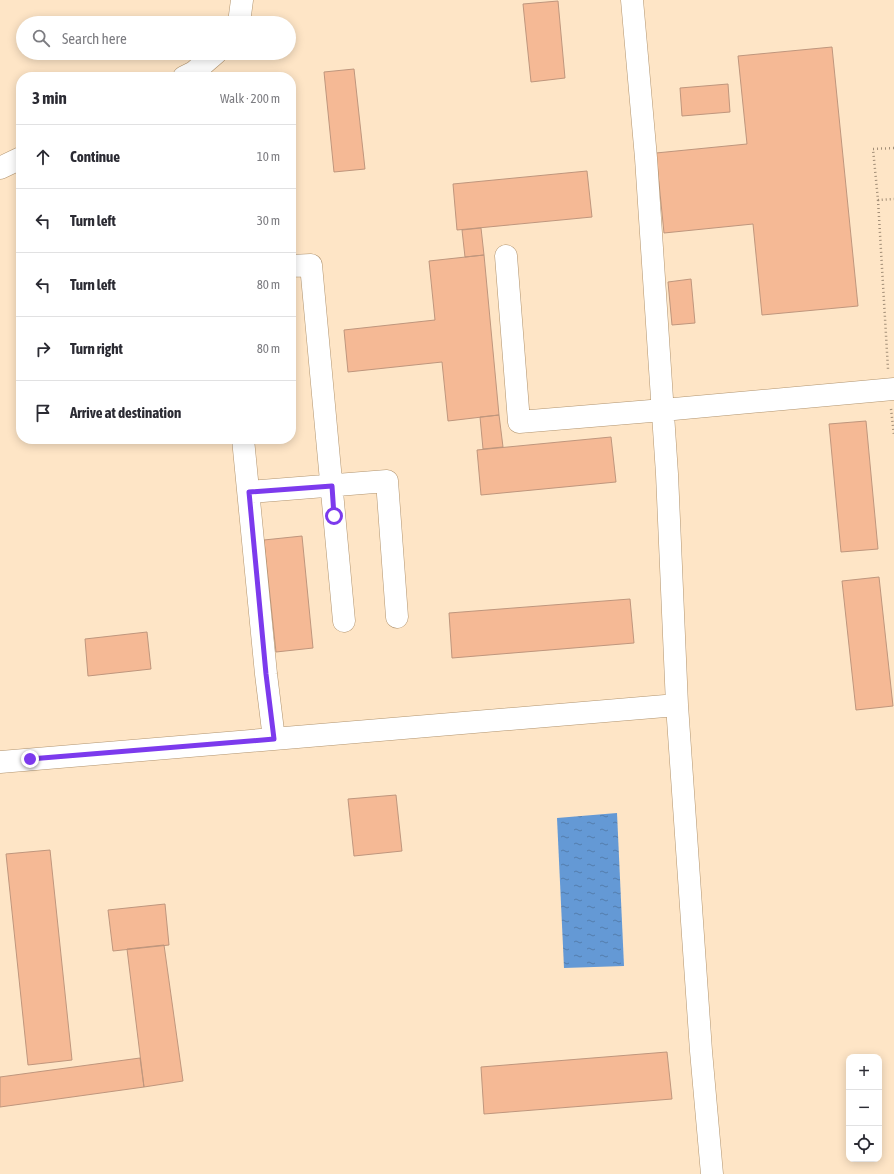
<!DOCTYPE html>
<html lang="en">
<head>
<meta charset="utf-8">
<style>
  :root { --surface:#fff; --page:#f7f7f7; --text:#2b2b33; --muted:#7c7c81; --line:#e1e1e2 }
  body { margin:0; font-family:"Asap Condensed",sans-serif; background:var(--page); color:var(--text) }
  .controls { position:absolute; right:12px; bottom:12px; display:grid; overflow:hidden; border-radius:8px; box-shadow:0 2px 10px #0003 }
  .controls button { width:36px; height:36px; display:grid; place-items:center; padding:0; border:0; border-bottom:1px solid var(--line); background:var(--surface); color:var(--text); font:20px sans-serif }
  .stop { position:absolute; width:12px; height:12px; margin:-9px; border:3px solid #7c3aed; border-radius:50%; background:#fff }
  .stop.end { background:#7c3aed; border-color:#fff; box-shadow:0 1px 4px #0008 }
  .list { margin:0; padding:0; list-style:none }
  h2 { display:flex; justify-content:space-between; align-items:center; height:52px; margin:0; padding:0 16px; font-size:17px }
  h2 small { font-size:13px; font-weight:400; color:var(--muted) }
  .list li { display:grid; grid-template-columns:26px 1fr auto; gap:12px; align-items:center; box-sizing:border-box; height:64px; padding:0 16px; border-top:1px solid var(--line) }
  .list b { display:block; font-size:15px; white-space:nowrap }
  .list em { font-size:13px; font-style:normal; color:var(--muted) }
  .icon { flex:none; width:22px; height:22px; fill:none; stroke:currentColor; stroke-width:2; stroke-linecap:round; stroke-linejoin:round }
  .map { position:relative; flex:none; width:894px; height:1174px; overflow:hidden }
  .search { position:absolute; background:var(--surface); box-shadow:0 2px 10px #0003; left:16px; top:16px; width:280px; height:44px; display:flex; align-items:center; gap:10px; box-sizing:border-box; padding:0 14px; border-radius:22px; color:var(--muted); font-size:15px }
  .panel { position:absolute; background:var(--surface); box-shadow:0 2px 10px #0003; left:16px; top:72px; width:280px; height:372px; border-radius:16px }
  .map>svg:first-child { display:block }
  .water { fill:url(#water-ripples) }
  .building { fill:#f5b995; stroke:#bf967d }
  .lines { fill:none; stroke-linecap:round; stroke-linejoin:round }
  .minor-casing { stroke:#b1946f; stroke-width:23 }
  .path { stroke:#a28e77; stroke-width:2.5; stroke-dasharray:1 3; stroke-linecap:butt }
  .minor { stroke:#fff; stroke-width:22 }
  .route { stroke:#7c3aed; stroke-width:5 }
</style>
</head>
<body>
<div class="map">
<svg width="894" height="1174" viewBox="0 0 894 1174">
  <defs>
    <pattern id="water-ripples" width="26" height="14" patternUnits="userSpaceOnUse"><rect width="26" height="14" fill="#6499d5"/><path d="M2 4q2-2 4 0t4 0M15 11q2-2 4 0t4 0" fill="none" stroke="#547dac"/></pattern>
  </defs>
  <rect width="100%" height="100%" fill="#fee5c6"/>
  <path class="water" d="M617 813 624 966 564 968 557 818Z"/>
  <path class="building" d="M558 1 565 78 531 82 523 4Z
    M832 47 858 306 762 315 753 224 664 233 656 153 747 144 738 56Z
    M354 69 365 169 334 172 324 72Z
    M728 84 730 112 682 116 680 88Z
    M587 171 592 217 457 230 453 184Z
    M481 228 484 255 465 257 462 230Z
    M484 255 499 415 448 421 442 362 348 372 344 330 435 320 429 261Z
    M691 279 695 323 672 325 668 282Z
    M291 378 294 411 291 412Z
    M499 415 503 447 483 449 480 417Z
    M866 421 878 549 841 552 829 424Z
    M611 437 616 482 481 495 477 450Z
    M302 536 313 648 276 652 264 540Z
    M879 577 893 706 856 710 842 581Z
    M630 599 634 643 452 658 449 613Z
    M147 632 151 669 88 676 85 639Z
    M396 795 402 851 354 856 348 799Z
    M50 850 72 1060 28 1065 6 854Z
    M165 904 169 945 113 951 108 910Z
    M164 945 183 1081 144 1087 127 949Z
    M667 1052 672 1099 484 1114 481 1067Z
    M140 1058 144 1087 0 1107V1077Z"/>
  <g class="lines">
    <defs>
      <path id="minor" d="M239 23 242 0
        M184 77 194 72 216 53
        M0 168 21 158
        M506 256 519 422 663 410 894 389
        M291 266 311 265 344 621
        M243 439 266 674 274 739
        M249 492 387 481 397 617
        M677 705 701 1051 712 1174
        M0 762 677 705 667 474 646 158 632 0"/>
    </defs>
    <use href="#minor" class="minor-casing"/>
    <path class="path" d="M894 148 873 149 878 200 894 199
      M878 200 888 369
      M891 409 894 435"/>
    <use href="#minor" class="minor"/>
  </g>
  <g class="lines">
    <path class="route" d="M30 759 274 739 266 674 249 492 332 486 334 516"/>
  </g>
</svg>
<div class="controls">
<button>+</button>
<button>−</button>
<button><svg class="icon" aria-label="locate" viewBox="0 0 24 24"><circle cx="12" cy="12" r="6"/><path d="M12 2v4M12 18v4M2 12h4M18 12h4"/></svg></button>
</div>
<div class="stop" style="left:334px;top:516px"></div>
<div class="stop end" style="left:30px;top:759px"></div>
<div class="search"><svg class="icon" aria-label="search" viewBox="0 0 24 24"><circle cx="10" cy="10" r="6"/><path d="M15 15l6 6"/></svg>Search here</div>
<section class="panel">
<h2>3 min<small>Walk · 200 m</small></h2>
<ul class="list">
<li><svg class="icon" aria-label="ahead" viewBox="0 0 24 24"><path d="M12 20V5M6 11l6-6 6 6"/></svg><div><b>Continue</b></div><em>10 m</em></li>
<li><svg class="icon" aria-label="left" viewBox="0 0 24 24"><path d="M17 20v-9H6M10 6l-5 5 5 5"/></svg><div><b>Turn left</b></div><em>30 m</em></li>
<li><svg class="icon" aria-label="left" viewBox="0 0 24 24"><path d="M17 20v-9H6M10 6l-5 5 5 5"/></svg><div><b>Turn left</b></div><em>80 m</em></li>
<li><svg class="icon" aria-label="right" viewBox="0 0 24 24"><path d="M7 20v-9h11M14 6l5 5-5 5"/></svg><div><b>Turn right</b></div><em>80 m</em></li>
<li><svg class="icon" aria-label="arrive" viewBox="0 0 24 24"><path d="M6 21V4h12l-3 4 3 4H6"/></svg><div><b>Arrive at destination</b></div></li>
</ul>
</section>
</div>
</body>
</html>
